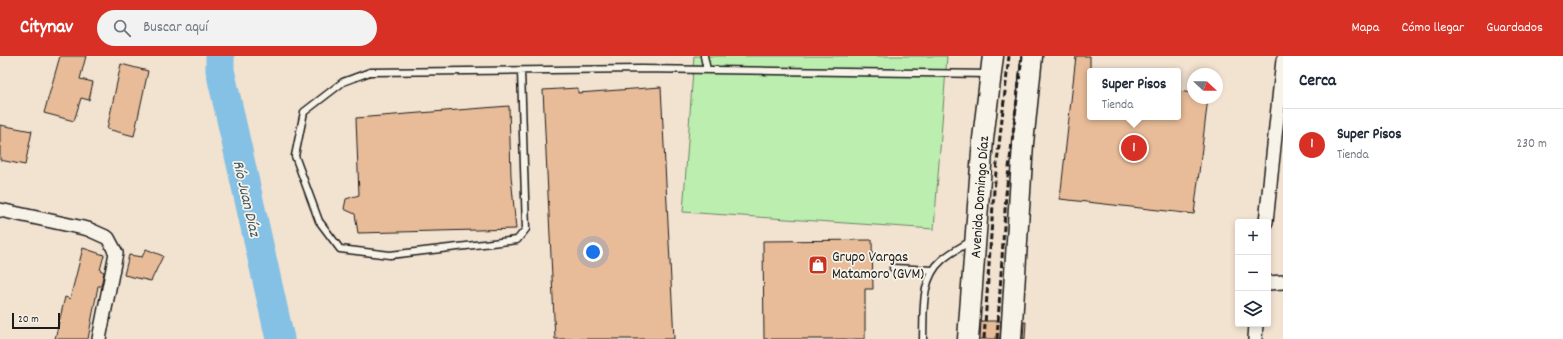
<!DOCTYPE html>
<html lang="es">
<head>
<meta charset="utf-8">
<style>
  :root { --surface:#fff; --page:#f2f2f3; --text:#1f2937; --muted:#747a83; --line:#e0e1e3; --accent:#d93025 }
  body { margin:0; font-family:Dekko,sans-serif; background:var(--page); color:var(--text) }
  .controls { position:absolute; right:12px; bottom:12px; display:grid; overflow:hidden; border-radius:4px; box-shadow:0 2px 6px #0003 }
  .controls button { width:36px; height:36px; display:grid; place-items:center; padding:0; border:0; border-bottom:1px solid var(--line); background:var(--surface); color:var(--text); font:20px sans-serif }
  .compass { position:absolute; left:1187px; top:12px; width:36px; height:36px; border-radius:50%; background:var(--surface); box-shadow:0 2px 6px #0003; rotate:112deg }
  .scale { position:absolute; left:12px; bottom:10px; width:48px; box-sizing:border-box; padding-left:4px; border:2px solid #1c1c1c; border-top:0; font-size:11px; line-height:14px; white-space:nowrap; color:#1c1c1c; -webkit-text-stroke:3px #f7f3e8; paint-order:stroke }
  .you { position:absolute; left:593px; top:196px; width:14px; height:14px; margin:-10px; border:3px solid #fff; border-radius:50%; background:#1a73e8; box-shadow:0 0 0 6px #1a73e833 }
  .badge { display:grid; place-items:center; width:26px; height:26px; border-radius:50%; background:var(--accent); color:#fff; font-size:13px; font-weight:700 }
  .pin { position:absolute; translate:-50% -50%; border:2px solid #fff; box-shadow:0 1px 4px #0006 }
  .popup { position:absolute; left:1087px; top:12px; width:94px; height:52px; box-sizing:border-box; display:grid; place-content:center; border-radius:4px; background:var(--surface); filter:drop-shadow(0 1px 3px #0005); font-size:13px; white-space:nowrap; color:var(--muted) }
  .popup b { font-size:15px; color:var(--text) }
  .popup::after { content:''; position:absolute; left:50%; top:100%; margin-left:-8px; border:8px solid transparent; border-top-color:var(--surface) }
  .list { margin:0; padding:0; list-style:none }
  h2 { display:flex; justify-content:space-between; align-items:center; height:52px; margin:0; padding:0 16px; font-size:17px }
  h2 small { font-size:13px; font-weight:400; color:var(--muted) }
  .list li { display:grid; grid-template-columns:26px 1fr auto; gap:12px; align-items:center; box-sizing:border-box; height:72px; padding:0 16px; border-top:1px solid var(--line) }
  .list b { display:block; font-size:15px; white-space:nowrap }
  .list p { margin:0; font-size:13px; white-space:nowrap; color:var(--muted) }
  .list em { font-size:13px; font-style:normal; color:var(--muted) }
  .icon { flex:none; width:22px; height:22px; fill:none; stroke:currentColor; stroke-width:2; stroke-linecap:round; stroke-linejoin:round }
  .map { position:relative; flex:none; width:1283px; height:283px; overflow:hidden }
  header { display:flex; align-items:center; gap:24px; box-sizing:border-box; height:56px; padding:0 20px; background:var(--accent); color:#fff }
  header strong { font-size:19px }
  nav { display:flex; gap:22px; margin-inline-start:auto; font-size:14px }
  .search { width:280px; height:36px; background:var(--page); display:flex; align-items:center; gap:10px; box-sizing:border-box; padding:0 14px; border-radius:22px; color:var(--muted); font-size:15px }
  main { display:flex }
  aside { flex:1; background:var(--surface) }
  .map>svg:first-child { display:block }
  .green { fill:#bbeeaf; stroke:#6c8566 }
  .lines { fill:none; stroke-linecap:round; stroke-linejoin:round }
  .river { stroke:#85c1e5; stroke-width:29 }
  .building { fill:#e8bc98; stroke:#1c1c1c }
  .service-casing { stroke:#1c1c1c; stroke-width:9 }
  .minor-casing { stroke:#1c1c1c; stroke-width:16 }
  .primary-casing { stroke:#1c1c1c; stroke-width:23 }
  .service { stroke:#f7f3e8; stroke-width:6 }
  .minor { stroke:#f7f3e8; stroke-width:13 }
  .primary { stroke:#f7f3e8; stroke-width:20 }
  .rail { stroke:#1c1c1c; stroke-width:3; stroke-dasharray:6 3; stroke-linecap:butt }
  .labels { text-anchor:middle; stroke-width:3.5; stroke-linejoin:round; paint-order:stroke }
  .street-label { font-size:15px; fill:#1c1c1c; stroke:#f7f3e8 }
  .poi-label { font-size:15px; fill:#1c1c1c; stroke:#f7f3e8; text-anchor:start }
  .water-label { font-size:16px; font-style:italic; fill:#415662; stroke:#f7f3e8 }
</style>
</head>
<body>
<header>
<strong>Citynav</strong>
<div class="search"><svg class="icon" aria-label="search" viewBox="0 0 24 24"><circle cx="10" cy="10" r="6"/><path d="M15 15l6 6"/></svg>Buscar aquí</div>
<nav><a>Mapa</a><a>Cómo llegar</a><a>Guardados</a></nav>
</header>
<main>
<div class="map">
<svg width="1283" height="283" viewBox="0 0 1283 283">
  <rect width="100%" height="100%" fill="#f2e2d0"/>
  <filter id="ink" filterUnits="userSpaceOnUse"><feTurbulence type="fractalNoise" baseFrequency=".025" numOctaves="2"/><feDisplacementMap in="SourceGraphic" scale="8" xChannelSelector="R" yChannelSelector="G"/><feConvolveMatrix kernelMatrix="1 2 1 2 8 2 1 2 1" color-interpolation-filters="sRGB"/></filter>
  <g filter="url(#ink)">
    <path class="green" d="M694 0H947L934 173 683 156Z"/>
    <g class="lines">
      <path class="river" d="M220 0V14L280 283"/>
    </g>
    <path class="building" d="M60 0H86L80 23 93 26 89 44 81 42 74 65 44 57Z
      M1076 0H1090V61H1178V35L1193 37V42H1208L1194 158 1060 143Z
      M121 8 148 15 134 80 107 73Z
      M661 31 674 283H555L543 34 578 32V37Z
      M509 50 511 120 516 173 358 177 355 158 344 153 346 143 359 139 356 62Z
      M0 69 32 75 25 109 0 104Z
      M872 184 873 233H865V283H764L763 185Z
      M83 192 104 199 100 214 104 216 101 230H98L88 283H55L65 241 70 243Z
      M146 193 163 200 151 225 124 219 129 199 142 201Z
      M981 265H1001L1000 283H980Z
      M1024 266H1026L1025 283H1023Z"/>
    <g class="lines">
      <defs>
        <path id="service" d="M704 0 707 14
          M521 15 526 173 517 184 390 199 340 193 319 165 295 100 304 56 343 26 370 16 641 13 988 18
          M893 212 933 214
          M923 283C924 256 920 223 942 204 951 196 961 191 971 185"/>
        <path id="minor" d="M0 154 88 173 108 182 116 197 99 283
          M1266 166 1283 4
          M1268 227 1283 226
          M1255 283 1256 268"/>
        <path id="primary" d="M968 283 983 83 993 0
          M1011 283 1023 87 1032 0"/>
      </defs>
      <use href="#service" class="service-casing"/>
      <use href="#minor" class="minor-casing"/>
      <use href="#primary" class="primary-casing"/>
      <use href="#service" class="service"/>
      <use href="#minor" class="minor"/>
      <use href="#primary" class="primary"/>
      <path class="rail" d="M984 283 994 134 1009 0
        M997 283 1006 138 1022 0"/>
    </g>
  </g>
  <defs>
    <symbol id="shop-square" viewBox="-11 -11 22 22"><rect x="-9" y="-9" width="18" height="18" rx="4" fill="#c8321e" stroke="#f7f3e8"/><path d="M-5-2.5h2.3a2.7 3.5 0 0 1 5.4 0H5L5.5 6h-11ZM-1.5-2.5h3a1.5 2.3 0 0 0-3 0Z" fill="#fff"/></symbol>
  </defs>
  <g fill-rule="evenodd">
    <use href="#shop-square" x="807" y="198" width="22" height="22"/>
  </g>
  <g class="labels">
    <g class="street-label">
      <text transform="translate(979 141) rotate(-86)" y="5">Avenida Domingo Díaz</text>
    </g>
    <g class="poi-label">
      <text x="832" y="205">Grupo Vargas<tspan x="832" dy="17">Matamoro (GVM)</tspan></text>
    </g>
    <g class="water-label">
      <text transform="translate(248 142) rotate(77)" y="6">Río Juan Díaz</text>
    </g>
  </g>
</svg>
<div class="controls">
<button>+</button>
<button>−</button>
<button><svg class="icon" aria-label="layers" viewBox="0 0 24 24"><path d="M12 4l9 5-9 5-9-5zM3 14l9 5 9-5"/></svg></button>
</div>
<svg class="compass" viewBox="-18 -18 36 36"><path d="M0-13l5 13h-10z" fill="#e53935"/><path d="M0 13l5-13h-10z" fill="#747a83"/></svg>
<div class="scale">20 m</div>
<div class="you"></div>
<div class="pin badge" style="left:1134px;top:92px">1</div>
<div class="popup"><b>Super Pisos</b>Tienda</div>
</div>
<aside>
<h2>Cerca<small></small></h2>
<ul class="list">
<li><span class="badge">1</span><div><b>Super Pisos</b><p>Tienda</p></div><em>230 m</em></li>
</ul>
</aside>
</main>
</body>
</html>
